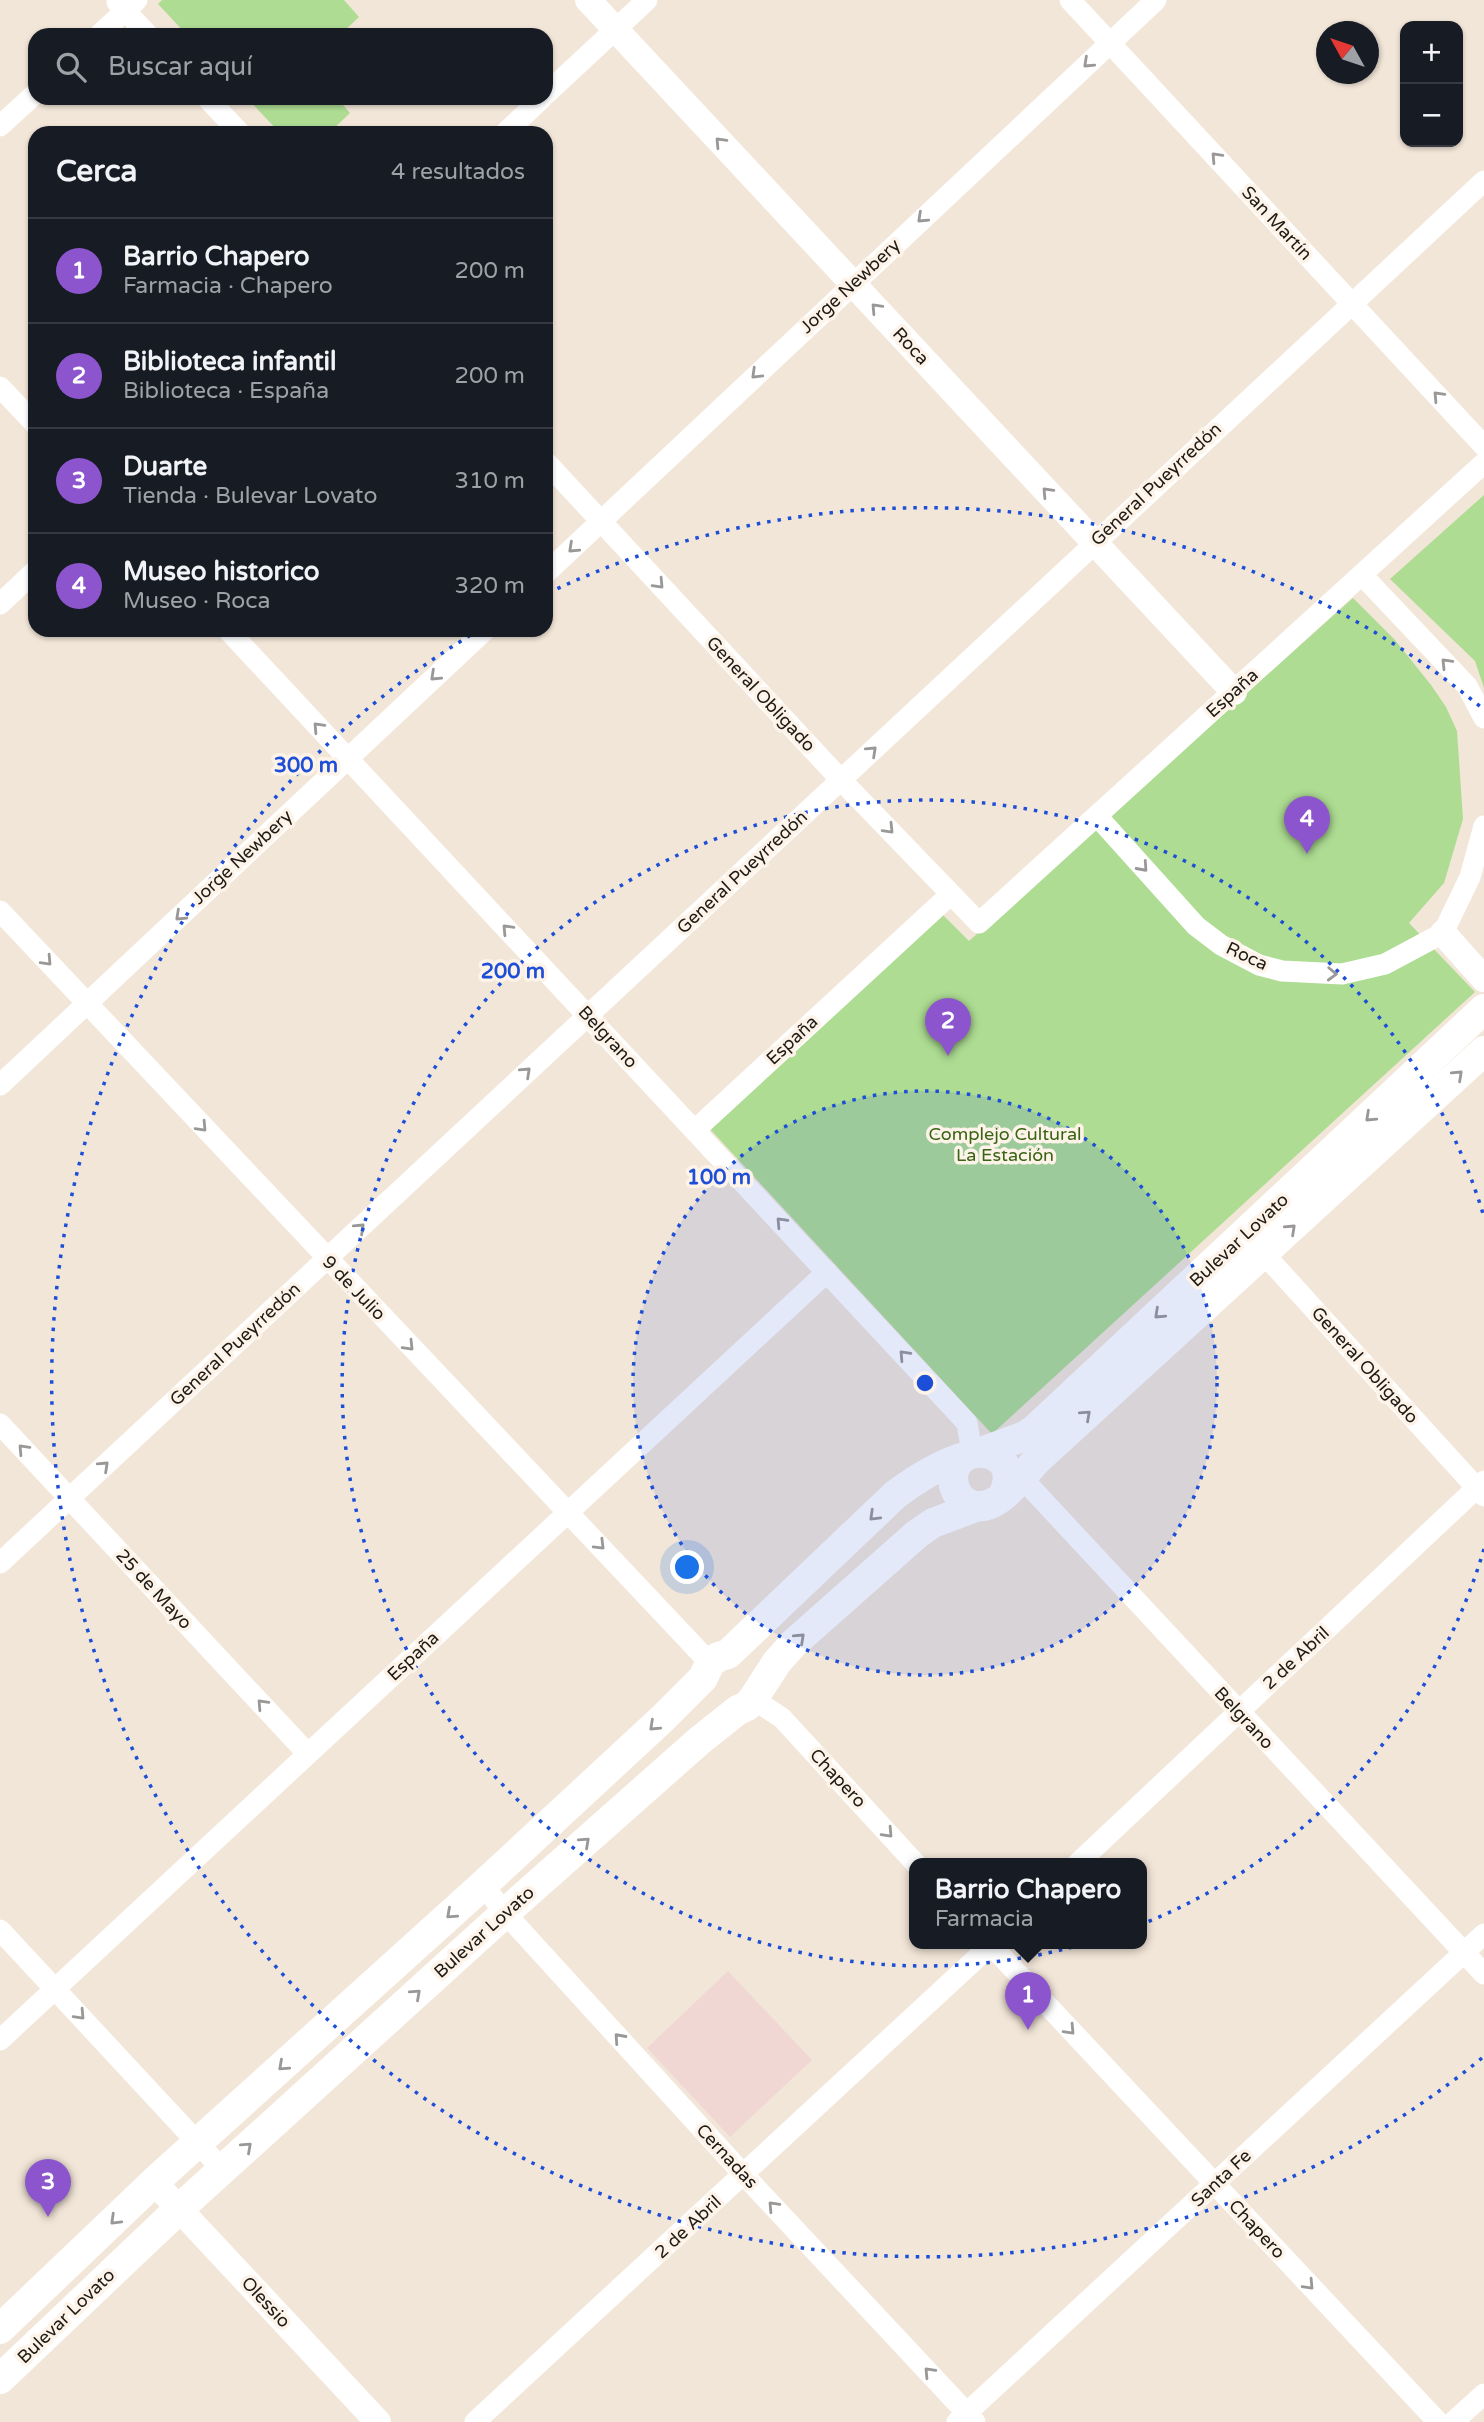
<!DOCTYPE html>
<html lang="es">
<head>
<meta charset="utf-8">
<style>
  :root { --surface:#171b24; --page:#20242c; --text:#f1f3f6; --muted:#9ea1a6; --line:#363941; --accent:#8c55cd }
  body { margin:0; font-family:"Varela Round",sans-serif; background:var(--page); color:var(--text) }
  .controls { position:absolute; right:21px; top:21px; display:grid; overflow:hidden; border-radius:14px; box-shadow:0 2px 5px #0004 }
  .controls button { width:63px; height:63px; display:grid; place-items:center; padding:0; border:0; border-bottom:2px solid var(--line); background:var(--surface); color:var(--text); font:35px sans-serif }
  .compass { position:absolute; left:1316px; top:21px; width:63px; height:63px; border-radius:50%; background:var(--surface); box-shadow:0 2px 5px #0004; rotate:310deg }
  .you { position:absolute; left:688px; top:1568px; width:24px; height:24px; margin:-18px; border:5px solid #fff; border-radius:50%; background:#1a73e8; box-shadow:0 0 0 10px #1a73e833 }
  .badge { display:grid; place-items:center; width:46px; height:46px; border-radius:50%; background:var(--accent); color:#fff; font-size:23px; font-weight:700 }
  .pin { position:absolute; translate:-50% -58px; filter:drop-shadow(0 2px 4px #0008) }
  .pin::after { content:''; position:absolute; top:37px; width:24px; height:21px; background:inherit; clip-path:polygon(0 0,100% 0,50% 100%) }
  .popup { position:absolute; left:909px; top:1858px; width:238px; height:91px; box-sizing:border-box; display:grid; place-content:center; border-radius:14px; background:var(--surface); filter:drop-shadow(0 2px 5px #0005); font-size:23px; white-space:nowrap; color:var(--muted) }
  .popup b { font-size:26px; color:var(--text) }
  .popup::after { content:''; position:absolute; left:50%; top:100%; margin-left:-14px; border:14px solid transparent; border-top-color:var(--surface) }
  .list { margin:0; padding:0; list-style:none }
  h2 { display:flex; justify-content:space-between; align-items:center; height:91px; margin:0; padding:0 28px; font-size:30px }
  h2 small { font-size:23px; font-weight:400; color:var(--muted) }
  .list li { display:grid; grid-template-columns:46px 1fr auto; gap:21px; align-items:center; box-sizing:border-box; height:105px; padding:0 28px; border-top:2px solid var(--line) }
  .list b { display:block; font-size:26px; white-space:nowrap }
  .list p { margin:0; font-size:23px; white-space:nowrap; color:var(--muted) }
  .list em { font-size:23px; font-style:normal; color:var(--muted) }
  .icon { flex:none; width:38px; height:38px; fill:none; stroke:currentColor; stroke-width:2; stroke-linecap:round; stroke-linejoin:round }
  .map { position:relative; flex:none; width:1484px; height:2422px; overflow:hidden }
  .search { position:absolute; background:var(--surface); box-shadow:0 2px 5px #0004; left:28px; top:28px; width:525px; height:77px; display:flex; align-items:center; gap:18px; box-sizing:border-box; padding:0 24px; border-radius:21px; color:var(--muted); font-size:26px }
  .panel { position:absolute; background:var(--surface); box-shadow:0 2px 5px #0004; left:28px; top:126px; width:525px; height:511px; border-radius:21px }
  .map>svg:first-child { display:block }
  .education { fill:#f1d7d4 }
  .green { fill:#addc92 }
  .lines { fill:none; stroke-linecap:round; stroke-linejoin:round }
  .minor { stroke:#fff; stroke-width:21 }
  .tertiary { stroke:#fff; stroke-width:26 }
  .secondary { stroke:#fff; stroke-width:30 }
  .oneway { stroke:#9a9896 }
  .ring { fill:none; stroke:#1d4ed8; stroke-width:3.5; stroke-dasharray:3.5 7 }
  .labels { text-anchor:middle; stroke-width:7; stroke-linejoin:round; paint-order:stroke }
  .street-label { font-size:18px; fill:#1e1a15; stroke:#fdf3e8 }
  .park-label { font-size:18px; fill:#386414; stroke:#fdf3e8 }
  .centre { fill:#1d4ed8; stroke:#fdf3e8; stroke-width:3.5 }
  .ring-label { font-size:21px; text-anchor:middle; font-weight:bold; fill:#1d4ed8; stroke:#fdf3e8; stroke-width:7; stroke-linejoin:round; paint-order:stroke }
</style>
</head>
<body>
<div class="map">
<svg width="1484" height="2422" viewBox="0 0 1484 2422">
  <rect width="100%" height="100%" fill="#f2e6d8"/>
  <path class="education" d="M728 1971 812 2060 730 2137 647 2048Z"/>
  <path class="green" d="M162 0H344L359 17 340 35H187L158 4Z
    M247 98H337L350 113 329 133H280Z
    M1484 495V688L1475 661 1390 579Z
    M1353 598 1395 640 1431 685 1446 707 1457 731 1463 819 1444 883 1409 923 1475 992 992 1434 709 1128 942 914 969 941Z"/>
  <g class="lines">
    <path class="minor" d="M1070 0 1484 446
      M117 2 148 35
      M99 35 137 0
      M546 94 647 0
      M207 98 240 133
      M0 126 35 94
      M505 133 542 98
      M0 387 35 424
      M546 462 841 780 979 923 1484 463
      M546 573 1156 0
      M1362 575 1467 686 1484 718
      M0 604 35 571
      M228 630 967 1423 972 1453
      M1097 816 1196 926 1221 945 1259 965 1282 971 1342 974 1385 964 1443 933 1470 877 1484 826
      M0 911 710 1663
      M0 1085 485 630
      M695 1130 951 894
      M1254 1243 1484 1496
      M0 1424 308 1754
      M1012 1470 1021 1477 1484 1974
      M0 1563 1484 181
      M753 1699 782 1718 916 1864
      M1077 1864 1484 1481
      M483 1885 505 1913 744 2175 975 2422
      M0 1930 222 2169
      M990 1944 1438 2422
      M0 2040 827 1272
      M475 2422 992 1944
      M957 2422 1484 1934
      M1453 2422 1484 2394"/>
    <path class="tertiary" d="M588 0 1234 692
      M1443 933 1484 979
      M154 2182 378 2422"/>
    <path class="secondary" d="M981 1452 1025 1436 1034 1430 1484 1009
      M1003 1495C1028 1444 944 1437 954 1486 956 1493 960 1499 967 1503 994 1518 1020 1478 1036 1461L1484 1051
      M0 2329 154 2182 483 1885 662 1719 703 1678 710 1663 718 1657 728 1654 895 1495C916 1479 938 1465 964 1457
      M0 2379 179 2209 505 1913 699 1741 738 1710 747 1706 753 1699 777 1662 794 1643 917 1534 933 1523 978 1506"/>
  </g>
  <defs><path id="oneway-chevron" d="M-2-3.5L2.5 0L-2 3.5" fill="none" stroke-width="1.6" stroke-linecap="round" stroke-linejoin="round" transform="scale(1.75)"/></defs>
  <g class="oneway">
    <use href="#oneway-chevron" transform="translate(1088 63) rotate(137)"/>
    <use href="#oneway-chevron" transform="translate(720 142) rotate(-133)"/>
    <use href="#oneway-chevron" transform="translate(1216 157) rotate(-133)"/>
    <use href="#oneway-chevron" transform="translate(922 218) rotate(137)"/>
    <use href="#oneway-chevron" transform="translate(876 308) rotate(-133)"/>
    <use href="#oneway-chevron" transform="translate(756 374) rotate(136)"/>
    <use href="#oneway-chevron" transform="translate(1438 396) rotate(-133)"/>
    <use href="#oneway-chevron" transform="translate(1047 492) rotate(-133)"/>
    <use href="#oneway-chevron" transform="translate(573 548) rotate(137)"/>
    <use href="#oneway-chevron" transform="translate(659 584) rotate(47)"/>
    <use href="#oneway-chevron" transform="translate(1446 663) rotate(-134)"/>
    <use href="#oneway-chevron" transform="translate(435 676) rotate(137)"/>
    <use href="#oneway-chevron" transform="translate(318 727) rotate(-133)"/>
    <use href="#oneway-chevron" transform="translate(872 751) rotate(-43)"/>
    <use href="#oneway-chevron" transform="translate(889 829) rotate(46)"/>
    <use href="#oneway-chevron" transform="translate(1143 867) rotate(48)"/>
    <use href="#oneway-chevron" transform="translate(180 916) rotate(137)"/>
    <use href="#oneway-chevron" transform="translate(507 929) rotate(-133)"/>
    <use href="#oneway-chevron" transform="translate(47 961) rotate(47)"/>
    <use href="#oneway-chevron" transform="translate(1332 974) rotate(2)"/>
    <use href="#oneway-chevron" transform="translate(526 1072) rotate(-43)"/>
    <use href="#oneway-chevron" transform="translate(1458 1075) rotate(-43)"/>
    <use href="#oneway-chevron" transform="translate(1370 1117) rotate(137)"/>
    <use href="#oneway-chevron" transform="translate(202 1127) rotate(47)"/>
    <use href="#oneway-chevron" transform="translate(781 1222) rotate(-133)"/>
    <use href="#oneway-chevron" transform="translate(360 1228) rotate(-43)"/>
    <use href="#oneway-chevron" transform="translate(1291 1229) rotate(-43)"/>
    <use href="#oneway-chevron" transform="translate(1159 1314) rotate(137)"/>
    <use href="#oneway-chevron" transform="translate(409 1346) rotate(46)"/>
    <use href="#oneway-chevron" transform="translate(904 1355) rotate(-133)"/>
    <use href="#oneway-chevron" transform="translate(1086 1415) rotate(-42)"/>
    <use href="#oneway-chevron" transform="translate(23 1449) rotate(-133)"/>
    <use href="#oneway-chevron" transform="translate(104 1466) rotate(-43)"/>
    <use href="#oneway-chevron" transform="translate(874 1516) rotate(136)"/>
    <use href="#oneway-chevron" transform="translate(600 1545) rotate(45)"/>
    <use href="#oneway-chevron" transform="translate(800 1638) rotate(-43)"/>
    <use href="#oneway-chevron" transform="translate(262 1704) rotate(-133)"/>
    <use href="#oneway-chevron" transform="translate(654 1726) rotate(137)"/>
    <use href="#oneway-chevron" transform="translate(888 1833) rotate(47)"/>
    <use href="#oneway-chevron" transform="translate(585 1842) rotate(-42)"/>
    <use href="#oneway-chevron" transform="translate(451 1914) rotate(138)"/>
    <use href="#oneway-chevron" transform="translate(416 1994) rotate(-42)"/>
    <use href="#oneway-chevron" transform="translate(80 2015) rotate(47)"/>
    <use href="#oneway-chevron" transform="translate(1070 2030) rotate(47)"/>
    <use href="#oneway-chevron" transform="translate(619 2038) rotate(-132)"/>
    <use href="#oneway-chevron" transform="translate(283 2066) rotate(138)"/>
    <use href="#oneway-chevron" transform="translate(247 2147) rotate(-42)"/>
    <use href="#oneway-chevron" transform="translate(773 2206) rotate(-133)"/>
    <use href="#oneway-chevron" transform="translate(115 2220) rotate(136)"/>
    <use href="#oneway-chevron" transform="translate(1309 2285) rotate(47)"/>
    <use href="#oneway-chevron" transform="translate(929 2372) rotate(-133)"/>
  </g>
  <circle cx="925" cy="1383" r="292" fill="#1d4ed8" fill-opacity=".12"/>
  <g class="ring">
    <circle cx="925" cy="1383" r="292"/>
    <path d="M1484 1549A583 583 0 1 1 1484 1217"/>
    <path d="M1482 2058A875 875 0 1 1 474 633M548 593A875 875 0 0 1 1482 708"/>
  </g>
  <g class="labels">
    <g class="street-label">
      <text transform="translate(1277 223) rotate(47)" y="6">San Martín</text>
      <text transform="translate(850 286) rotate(-43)" y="6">Jorge Newbery</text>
      <text transform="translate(911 346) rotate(47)" y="6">Roca</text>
      <text transform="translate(1156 484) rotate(-43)" y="6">General Pueyrredón</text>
      <text transform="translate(1232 693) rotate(-42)" y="6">España</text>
      <text transform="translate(761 694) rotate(47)" y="6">General Obligado</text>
      <text transform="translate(242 857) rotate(-43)" y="6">Jorge Newbery</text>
      <text transform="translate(742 872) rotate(-43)" y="6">General Pueyrredón</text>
      <text transform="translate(1247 956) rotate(25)" y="6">Roca</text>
      <text transform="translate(608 1037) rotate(47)" y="6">Belgrano</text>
      <text transform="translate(792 1040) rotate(-43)" y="6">España</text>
      <text transform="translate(1239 1240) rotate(-43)" y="6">Bulevar Lovato</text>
      <text transform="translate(354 1288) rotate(46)" y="6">9 de Julio</text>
      <text transform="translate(235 1344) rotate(-43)" y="6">General Pueyrredón</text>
      <text transform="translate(1365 1365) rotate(48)" y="6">General Obligado</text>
      <text transform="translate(154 1589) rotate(47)" y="6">25 de Mayo</text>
      <text transform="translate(413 1656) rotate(-43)" y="6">España</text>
      <text transform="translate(1296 1658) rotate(-43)" y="6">2 de Abril</text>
      <text transform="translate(1244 1718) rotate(47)" y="6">Belgrano</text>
      <text transform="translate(838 1778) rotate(47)" y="6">Chapero</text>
      <text transform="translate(484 1932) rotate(-42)" y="6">Bulevar Lovato</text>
      <text transform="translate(727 2156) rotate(47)" y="6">Cernadas</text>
      <text transform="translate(1221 2178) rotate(-43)" y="6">Santa Fe</text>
      <text transform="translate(688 2227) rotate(-43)" y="6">2 de Abril</text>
      <text transform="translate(1257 2229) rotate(47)" y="6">Chapero</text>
      <text transform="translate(266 2302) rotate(47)" y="6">Olessio</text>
      <text transform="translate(66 2316) rotate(-44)" y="6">Bulevar Lovato</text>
    </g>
    <g class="park-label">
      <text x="1005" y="1140">Complejo Cultural<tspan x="1005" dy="21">La Estación</tspan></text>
    </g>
  </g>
  <circle cx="925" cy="1383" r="10" class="centre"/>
  <g class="ring-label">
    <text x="306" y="772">300 m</text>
    <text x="513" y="978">200 m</text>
    <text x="719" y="1184">100 m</text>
  </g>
</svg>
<div class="controls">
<button>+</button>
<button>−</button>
</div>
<svg class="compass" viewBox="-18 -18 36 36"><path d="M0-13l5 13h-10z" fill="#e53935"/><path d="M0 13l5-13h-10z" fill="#9ea1a6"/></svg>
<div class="you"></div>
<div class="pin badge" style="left:1028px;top:2030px">1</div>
<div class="popup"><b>Barrio Chapero</b>Farmacia</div>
<div class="pin badge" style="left:948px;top:1056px">2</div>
<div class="pin badge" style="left:48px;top:2217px">3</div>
<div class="pin badge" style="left:1307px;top:854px">4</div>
<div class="search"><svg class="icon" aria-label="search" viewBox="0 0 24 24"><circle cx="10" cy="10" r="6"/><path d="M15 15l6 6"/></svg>Buscar aquí</div>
<section class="panel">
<h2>Cerca<small>4 resultados</small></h2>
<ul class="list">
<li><span class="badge">1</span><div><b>Barrio Chapero</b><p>Farmacia · Chapero</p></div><em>200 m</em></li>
<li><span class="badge">2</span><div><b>Biblioteca infantil</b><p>Biblioteca · España</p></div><em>200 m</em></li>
<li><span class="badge">3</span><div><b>Duarte</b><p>Tienda · Bulevar Lovato</p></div><em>310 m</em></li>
<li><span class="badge">4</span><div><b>Museo historico</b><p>Museo · Roca</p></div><em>320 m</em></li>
</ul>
</section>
</div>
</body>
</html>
